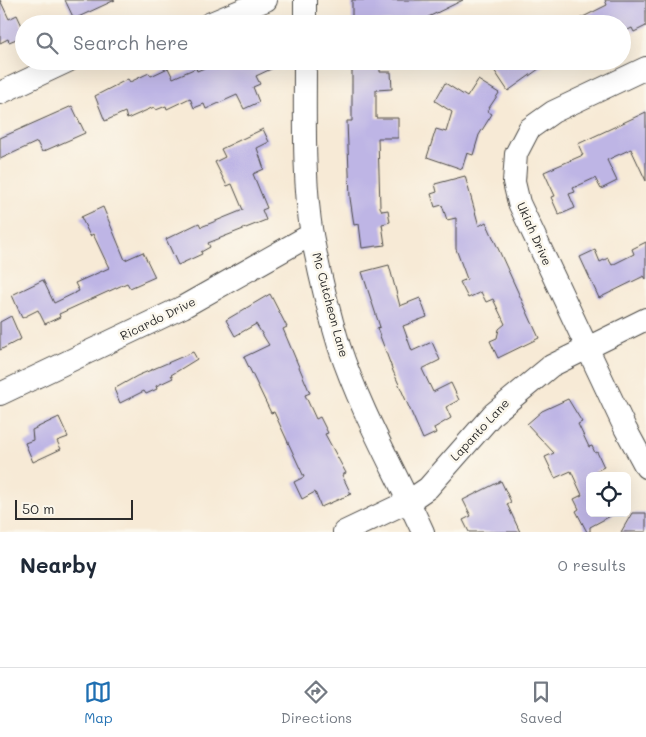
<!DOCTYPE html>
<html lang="en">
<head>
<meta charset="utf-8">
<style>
  :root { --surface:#fff; --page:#f6f6f7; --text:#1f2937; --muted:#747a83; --line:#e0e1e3; --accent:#1f6fb2 }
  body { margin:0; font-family:Mali,sans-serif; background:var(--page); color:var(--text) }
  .controls { position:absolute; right:15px; bottom:15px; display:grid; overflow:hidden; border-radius:8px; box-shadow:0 5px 20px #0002 }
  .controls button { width:45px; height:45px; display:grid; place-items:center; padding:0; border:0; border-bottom:1px solid var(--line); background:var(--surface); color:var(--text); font:25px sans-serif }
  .scale { position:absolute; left:15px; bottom:12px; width:118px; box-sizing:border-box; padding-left:5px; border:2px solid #2b2b2b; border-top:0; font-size:14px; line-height:18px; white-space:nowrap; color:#2b2b2b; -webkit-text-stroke:4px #fbf7ec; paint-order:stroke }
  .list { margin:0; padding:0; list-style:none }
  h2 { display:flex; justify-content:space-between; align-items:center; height:65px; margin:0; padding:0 20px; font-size:21px }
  h2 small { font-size:16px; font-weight:400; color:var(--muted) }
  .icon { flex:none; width:28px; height:28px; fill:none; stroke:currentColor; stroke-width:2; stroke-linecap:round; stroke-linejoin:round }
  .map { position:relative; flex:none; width:646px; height:532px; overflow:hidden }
  .search { position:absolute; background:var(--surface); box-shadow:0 5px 20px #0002; left:15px; right:15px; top:15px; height:55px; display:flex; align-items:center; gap:12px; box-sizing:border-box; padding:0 18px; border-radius:28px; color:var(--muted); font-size:19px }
  .sheet { height:135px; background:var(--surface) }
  nav { display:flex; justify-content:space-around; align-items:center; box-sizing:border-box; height:70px; border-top:1px solid var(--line); background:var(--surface); font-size:14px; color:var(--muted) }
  nav a { display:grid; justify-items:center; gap:2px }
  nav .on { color:var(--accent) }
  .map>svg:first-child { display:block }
  .building { fill:#beb5e5 }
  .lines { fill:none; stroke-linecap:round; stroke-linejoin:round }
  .minor-casing { stroke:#4a4845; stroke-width:24 }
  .minor { stroke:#fff; stroke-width:22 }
  .labels { text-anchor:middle; stroke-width:5; stroke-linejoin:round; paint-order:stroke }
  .street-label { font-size:12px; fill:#2b2b2b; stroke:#fbf7ec }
</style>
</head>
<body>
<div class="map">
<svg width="646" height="532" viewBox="0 0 646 532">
  <rect width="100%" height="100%" fill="#fbf7ec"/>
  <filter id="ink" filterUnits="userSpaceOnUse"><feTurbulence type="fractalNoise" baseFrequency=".02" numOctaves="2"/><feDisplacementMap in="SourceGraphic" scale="10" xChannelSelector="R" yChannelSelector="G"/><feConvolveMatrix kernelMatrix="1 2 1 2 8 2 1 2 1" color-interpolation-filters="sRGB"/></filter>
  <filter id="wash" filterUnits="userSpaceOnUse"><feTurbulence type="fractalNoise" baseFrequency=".0096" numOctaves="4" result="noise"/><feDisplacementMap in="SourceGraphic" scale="20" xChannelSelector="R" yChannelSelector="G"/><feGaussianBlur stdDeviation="1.12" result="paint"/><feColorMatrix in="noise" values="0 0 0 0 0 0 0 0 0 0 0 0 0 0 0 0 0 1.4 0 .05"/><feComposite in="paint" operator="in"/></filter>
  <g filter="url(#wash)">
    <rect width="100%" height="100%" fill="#f7ead6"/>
    <g id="blocks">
      <path class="building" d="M0 0 9 19 17 15 24 30V36L9 42 8 39 0 43Z
        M65 0H115L74 19Z
        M352 0H463L414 24 409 21H382V24H352Z
        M605 0H646V26L634 32 632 28 622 33V24H569L607 5Z
        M231 61H288L256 76 260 84 253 87 259 102 244 109 237 95 206 109 204 104 194 108 190 98 167 109 166 106 156 110 154 107 127 119 125 112 105 121 95 96 128 79 130 82 149 73 151 76 168 68 173 78 196 68 197 71 214 64 216 68Z
        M352 61H380V72H391L392 89 376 90V118H398V138H378L380 207 382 211 388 210 390 222 382 224 385 245 362 248 359 224 354 225 350 198 347 121H352Z
        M488 61H550L508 91Z
        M478 80 499 93 487 111 492 114 479 135 473 155 467 153 462 169 427 157 436 129 446 132 452 112 435 101 445 83 467 97Z
        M72 106 85 133 42 152 37 142 0 159V138Z
        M646 112V181L631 149 607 160 617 181 601 189 595 178 573 188 575 192 569 194 575 208 559 215 551 197 555 196 544 172 583 155 578 144Z
        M263 129 269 142 257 148 264 169 253 174 267 208 262 210 266 220 208 243 210 247 201 252 202 254 178 265 166 239 199 223 201 227 243 210 232 184 227 186 215 162 225 157 221 149Z
        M465 176 479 226 486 222 539 338 498 358 490 341 497 338 499 329 505 324 493 299 486 302 481 292 468 298 460 282 467 279 456 249V218L447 220 442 205 435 207 431 194 437 192 435 184Z
        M103 207 125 260 143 252 155 277 130 288 127 283 59 314 60 317 45 324 38 310 22 318 12 295 43 280 54 303 79 291 75 283 109 268 93 234 90 236 81 217Z
        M646 242V279L644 276 599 298 580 257 595 250 600 262 608 258 612 265 634 254 632 249Z
        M389 265 400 306 420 298 427 317 403 326 412 351 432 342 440 360 422 369 433 392 451 383 459 400 446 407 451 418 434 428 436 433 423 439 393 371 377 328 380 327 362 272Z
        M270 294 287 327 283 329 310 393 305 395 316 419 320 417 328 433 325 434 346 473 342 475 351 494 321 507 315 492 302 499 294 482 304 477 274 412 271 413 244 357 269 345 256 324 235 336 226 320Z
        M11 316 21 339 0 350V322Z
        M193 352 197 359 171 375 173 378 156 386 157 389 146 394 144 391 120 403 114 389 137 376Z
        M568 399 582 422 578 424 589 447 592 446 595 453 597 452 604 467 590 474V513H616L590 527V532H587L576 511 579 509 574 499 582 495 571 471 555 478 545 457 554 453 527 424 542 411Z
        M59 417 68 437 57 441 61 449 33 462 25 443 33 440 32 430Z
        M501 481 511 502 507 504 520 532H469L463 520 471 516 463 500Z
        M632 513H646V532H621Z"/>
    </g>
  </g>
  <g filter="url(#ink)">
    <use href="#blocks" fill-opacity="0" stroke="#4a4845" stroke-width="1"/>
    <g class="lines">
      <defs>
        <path id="minor" d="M209 24 266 0
          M305 24V0
          M305 61C305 115 303 182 312 235 319 272 328 310 339 346 360 410 395 471 423 532
          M646 68 553 112 529 129 516 154 514 182 519 203 625 428 646 467
          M0 93 68 61
          M0 394 183 307 312 234
          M344 532 409 501 428 488 493 414 551 366 646 319"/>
      </defs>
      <use href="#minor" class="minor-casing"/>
      <use href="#minor" class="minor"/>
    </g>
  </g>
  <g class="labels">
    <g class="street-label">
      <text transform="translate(534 234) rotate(66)" y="4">Ukiah Drive</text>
      <text transform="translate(330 305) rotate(75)" y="4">Mc Cutcheon Lane</text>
      <text transform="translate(158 319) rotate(-26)" y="4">Ricardo Drive</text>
      <text transform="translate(480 430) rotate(-47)" y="4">Lapanto Lane</text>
    </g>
  </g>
</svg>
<div class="controls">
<button><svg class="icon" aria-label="locate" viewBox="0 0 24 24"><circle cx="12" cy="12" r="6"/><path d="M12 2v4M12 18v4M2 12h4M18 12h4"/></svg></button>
</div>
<div class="scale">50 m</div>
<div class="search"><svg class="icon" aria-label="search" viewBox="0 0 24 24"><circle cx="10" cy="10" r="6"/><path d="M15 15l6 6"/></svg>Search here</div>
</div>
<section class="sheet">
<h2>Nearby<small>0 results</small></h2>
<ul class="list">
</ul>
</section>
<nav>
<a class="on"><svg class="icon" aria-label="map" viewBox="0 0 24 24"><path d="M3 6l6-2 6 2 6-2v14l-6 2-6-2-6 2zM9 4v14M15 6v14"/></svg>Map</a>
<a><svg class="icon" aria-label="directions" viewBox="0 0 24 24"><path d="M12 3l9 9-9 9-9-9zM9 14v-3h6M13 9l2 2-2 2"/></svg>Directions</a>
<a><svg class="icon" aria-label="saved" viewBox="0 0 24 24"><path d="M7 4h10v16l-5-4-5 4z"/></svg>Saved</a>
</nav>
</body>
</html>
